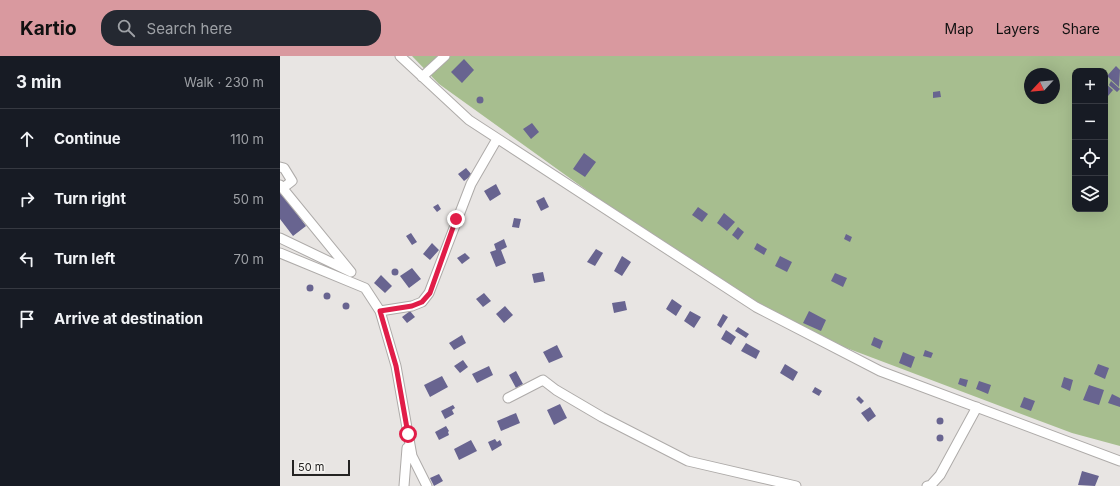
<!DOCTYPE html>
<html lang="en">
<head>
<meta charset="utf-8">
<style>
  :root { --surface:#171b24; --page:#242831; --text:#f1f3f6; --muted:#9ea1a6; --line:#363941; --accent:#d9999f }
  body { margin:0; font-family:Inter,sans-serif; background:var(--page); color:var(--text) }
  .controls { position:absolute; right:12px; top:12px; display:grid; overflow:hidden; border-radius:8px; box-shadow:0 4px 16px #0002 }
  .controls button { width:36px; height:36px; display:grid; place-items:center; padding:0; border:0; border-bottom:1px solid var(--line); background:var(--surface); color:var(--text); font:20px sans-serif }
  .compass { position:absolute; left:744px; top:12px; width:36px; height:36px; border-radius:50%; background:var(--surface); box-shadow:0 4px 16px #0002; rotate:244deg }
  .scale { position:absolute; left:12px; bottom:10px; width:58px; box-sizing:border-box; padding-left:4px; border:2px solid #242322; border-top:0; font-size:11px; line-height:14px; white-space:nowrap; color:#242322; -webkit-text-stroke:3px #f5f3f0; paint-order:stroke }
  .stop { position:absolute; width:12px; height:12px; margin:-9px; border:3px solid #e11d48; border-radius:50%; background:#fff }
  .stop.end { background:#e11d48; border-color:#fff; box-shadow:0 1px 4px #0008 }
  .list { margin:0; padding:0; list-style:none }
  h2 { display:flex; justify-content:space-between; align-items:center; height:52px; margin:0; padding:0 16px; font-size:17px }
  h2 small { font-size:13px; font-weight:400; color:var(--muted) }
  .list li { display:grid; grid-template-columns:26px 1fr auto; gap:12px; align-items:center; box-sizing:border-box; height:60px; padding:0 16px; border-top:1px solid var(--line) }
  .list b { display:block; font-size:15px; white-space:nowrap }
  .list em { font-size:13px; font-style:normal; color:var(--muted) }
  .icon { flex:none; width:22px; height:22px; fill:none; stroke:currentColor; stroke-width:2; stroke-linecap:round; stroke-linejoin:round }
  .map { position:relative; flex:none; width:840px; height:430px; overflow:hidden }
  header { display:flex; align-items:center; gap:24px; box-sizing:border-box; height:56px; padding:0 20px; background:var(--accent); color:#111 }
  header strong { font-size:19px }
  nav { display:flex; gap:22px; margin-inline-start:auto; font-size:14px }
  .search { width:280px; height:36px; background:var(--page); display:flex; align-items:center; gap:10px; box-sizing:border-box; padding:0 14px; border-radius:16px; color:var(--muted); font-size:15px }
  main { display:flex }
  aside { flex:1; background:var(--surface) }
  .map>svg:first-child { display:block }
  .forest { fill:#a7be8f; fill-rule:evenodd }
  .building { fill:#686490 }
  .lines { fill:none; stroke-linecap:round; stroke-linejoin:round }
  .minor-casing { stroke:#aeaba9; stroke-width:11 }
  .minor { stroke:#fff; stroke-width:9 }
  .route { stroke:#e11d48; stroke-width:5 }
</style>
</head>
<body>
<header>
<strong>Kartio</strong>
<div class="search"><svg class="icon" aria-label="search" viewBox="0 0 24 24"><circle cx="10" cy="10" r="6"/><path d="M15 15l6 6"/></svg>Search here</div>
<nav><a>Map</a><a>Layers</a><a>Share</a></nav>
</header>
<main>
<aside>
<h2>3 min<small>Walk · 230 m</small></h2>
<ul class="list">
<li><svg class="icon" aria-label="ahead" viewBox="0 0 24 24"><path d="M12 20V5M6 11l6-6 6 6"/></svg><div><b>Continue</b></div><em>110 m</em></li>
<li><svg class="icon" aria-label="right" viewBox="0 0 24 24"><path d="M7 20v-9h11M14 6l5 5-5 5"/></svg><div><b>Turn right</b></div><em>50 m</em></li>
<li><svg class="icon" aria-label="left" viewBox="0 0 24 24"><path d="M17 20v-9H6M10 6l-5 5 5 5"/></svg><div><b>Turn left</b></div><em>70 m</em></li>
<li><svg class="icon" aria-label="arrive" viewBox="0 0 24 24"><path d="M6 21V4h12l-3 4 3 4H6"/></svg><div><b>Arrive at destination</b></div></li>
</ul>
</aside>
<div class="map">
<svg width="840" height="430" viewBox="0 0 840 430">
  <rect width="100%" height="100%" fill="#e8e5e3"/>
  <path class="forest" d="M132 0H840V390L792 377 511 271 362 174 159 28ZM795 15H825V153H795ZM750 18H774V42H750Z"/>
  <path class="building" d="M184 3 194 14 182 27 171 16Z
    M836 10 840 14 839 31 827 20Z
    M831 25 840 33 837 36 829 29Z
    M825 27 833 34 828 40 825 37Z
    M660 35 661 41 653 42V36Z
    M196.5 44a3.5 3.5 0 1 1 7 0a3.5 3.5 0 1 1-7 0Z
    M252 67 259 76 251 83 243 73Z
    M304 97 316 106 305 121 293 113Z
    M186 112 192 119 184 125 178 118Z
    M216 128 221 138 210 145 204 135Z
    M0 135 26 170 13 180 0 163Z
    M264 141 269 151 261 155 256 145Z
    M158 148 161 153 157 156 153 151Z
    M418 151 428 158 422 166 412 159Z
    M444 157 455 166 447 175 437 167Z
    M234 162 241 163 239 172 232 171Z
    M458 171 464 176 458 184 452 179Z
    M131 177 137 186 132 189 126 180Z
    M566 178 572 181 570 186 564 183Z
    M224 183 227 191 221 194 226 207 216 211 210 196 216 194 214 188Z
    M152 187 159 194 150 204 143 198Z
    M477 187 487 193 484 199 474 193Z
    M316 193 323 197 315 210 307 206Z
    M185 197 190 202 182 208 177 202Z
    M342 200 351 206 342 220 334 215Z
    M500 200 512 206 507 216 495 210Z
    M132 212 141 223 129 232 120 220Z
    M111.5 216a3.5 3.5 0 1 1 7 0a3.5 3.5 0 1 1-7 0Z
    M263 216 265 225 254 227 252 218Z
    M555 217 567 222 563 231 551 225Z
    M101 219 112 230 105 237 94 227Z
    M26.5 232a3.5 3.5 0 1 1 7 0a3.5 3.5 0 1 1-7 0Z
    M43.5 240a3.5 3.5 0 1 1 7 0a3.5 3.5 0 1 1-7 0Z
    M204 237 211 245 203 251 196 243Z
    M392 243 402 250 396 260 386 253Z
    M345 245 347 254 334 257 332 247Z
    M62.5 250a3.5 3.5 0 1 1 7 0a3.5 3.5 0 1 1-7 0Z
    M225 250 233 259 224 267 216 258Z
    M130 255 135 261 127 267 122 261Z
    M410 255 421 261 414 272 404 265Z
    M529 255 546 264 541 275 523 267Z
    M443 258 448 261 441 272 437 269Z
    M458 271 469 278 466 282 455 275Z
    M446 274 456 281 451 289 441 283Z
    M182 279 186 287 174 294 169 287Z
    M594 281 603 285 600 293 591 289Z
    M466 287 480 295 476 303 461 295Z
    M277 289 283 301 269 307 263 296Z
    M645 294 653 297 651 302 643 300Z
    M623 296 635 301 631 312 619 307Z
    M183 304 188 311 180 317 174 310Z
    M505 308 518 316 513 325 500 317Z
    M818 308 829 312 825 323 814 318Z
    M209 310 213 319 197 327 192 318Z
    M236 315 243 328 236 332 229 319Z
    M162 320 168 331 150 341 144 329Z
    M784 321 793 324 790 335 781 331Z
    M680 322 688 324 686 331 678 328Z
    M699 325 711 329 708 338 696 333Z
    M809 329 824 334 819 349 803 344Z
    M535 331 542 335 539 340 532 336Z
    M832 338 840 342V351L828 347Z
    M579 340 584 345 581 348 576 343Z
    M744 341 755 345 751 355 740 351Z
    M280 348 287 362 274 369 267 354Z
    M173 349 175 352 172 354 174 358 165 363 161 355Z
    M590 351 596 360 588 366 581 357Z
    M236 357 240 367 221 375 217 365Z
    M656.5 365a3.5 3.5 0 1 1 7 0a3.5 3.5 0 1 1-7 0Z
    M166 370 169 375 168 376 169 379 159 384 155 376Z
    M656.5 382a3.5 3.5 0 1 1 7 0a3.5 3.5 0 1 1-7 0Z
    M215 383 217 386 220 384 222 389 212 395 208 386Z
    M191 384 197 395 179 404 174 393Z
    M802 415 819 420 815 430 798 429Z
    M159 418 163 425 154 430 150 422Z"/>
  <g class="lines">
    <defs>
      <path id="minor" d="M120 0 189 64 476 251 600 315 840 405
        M142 21 165 0
        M0 111 4 112 12 125 3 132
        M0 129 71 216 0 182
        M0 197 85 232 100 255 116 310 132 400 147 430
        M100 255 132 250 142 246 149 237 191 128 217 83
        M228 342 263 324 276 334 322 361 408 405 516 430
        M124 430 127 392
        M647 430 651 429 660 419 697 351"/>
    </defs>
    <use href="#minor" class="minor-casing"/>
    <use href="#minor" class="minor"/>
  </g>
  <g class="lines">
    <path class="route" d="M128 378 116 310 100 255 132 250 142 246 150 237 176 163"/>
  </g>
</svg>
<div class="controls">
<button>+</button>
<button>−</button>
<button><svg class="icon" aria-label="locate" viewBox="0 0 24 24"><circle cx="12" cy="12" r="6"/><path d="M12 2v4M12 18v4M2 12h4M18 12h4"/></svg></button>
<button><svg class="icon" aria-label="layers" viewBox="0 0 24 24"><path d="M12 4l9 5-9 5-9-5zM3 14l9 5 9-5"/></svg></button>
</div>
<svg class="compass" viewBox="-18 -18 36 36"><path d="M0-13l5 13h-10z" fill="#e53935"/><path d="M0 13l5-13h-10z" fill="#9ea1a6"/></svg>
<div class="scale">50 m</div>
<div class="stop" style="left:128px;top:378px"></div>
<div class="stop end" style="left:176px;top:163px"></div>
</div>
</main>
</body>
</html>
